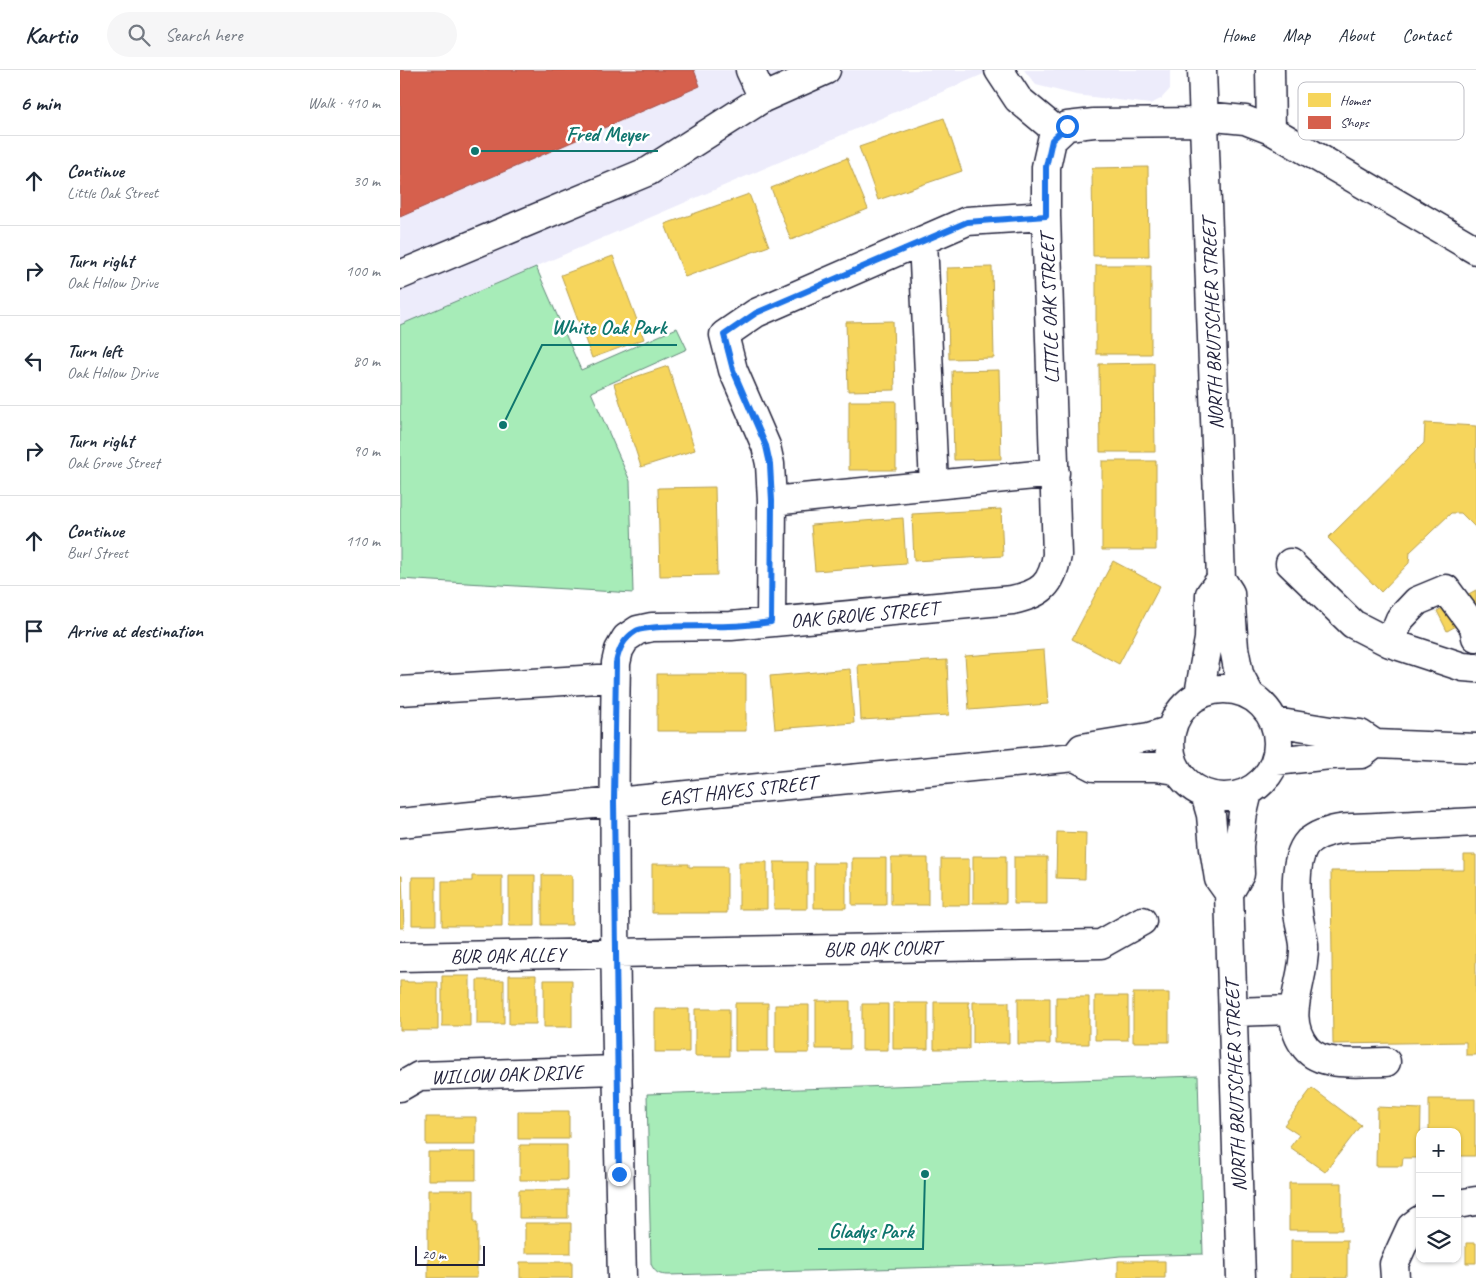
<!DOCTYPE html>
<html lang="en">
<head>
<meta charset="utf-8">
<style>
  :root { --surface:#fff; --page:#f6f6f7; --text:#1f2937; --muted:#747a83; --line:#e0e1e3 }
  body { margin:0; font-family:Caveat,sans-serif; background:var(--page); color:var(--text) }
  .controls { position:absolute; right:15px; bottom:15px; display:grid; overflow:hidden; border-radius:10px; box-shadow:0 1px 4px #0004 }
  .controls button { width:45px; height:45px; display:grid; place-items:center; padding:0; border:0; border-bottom:1px solid var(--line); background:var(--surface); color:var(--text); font:25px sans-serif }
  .scale { position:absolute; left:15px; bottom:12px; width:70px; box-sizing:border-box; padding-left:5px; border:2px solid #22223b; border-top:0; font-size:14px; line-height:18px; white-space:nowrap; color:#22223b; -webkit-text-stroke:4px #fff; paint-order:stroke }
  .stop { position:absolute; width:15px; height:15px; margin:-11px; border:4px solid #1a73e8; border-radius:50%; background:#fff }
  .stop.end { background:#1a73e8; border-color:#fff; box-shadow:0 1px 5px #0008 }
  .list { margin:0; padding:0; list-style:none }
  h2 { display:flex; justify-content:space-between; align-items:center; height:65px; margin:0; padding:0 20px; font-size:21px }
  h2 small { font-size:16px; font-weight:400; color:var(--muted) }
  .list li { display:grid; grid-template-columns:32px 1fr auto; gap:15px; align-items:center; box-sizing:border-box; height:90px; padding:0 20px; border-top:1px solid var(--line) }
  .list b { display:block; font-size:19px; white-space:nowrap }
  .list p { margin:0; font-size:16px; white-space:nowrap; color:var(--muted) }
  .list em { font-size:16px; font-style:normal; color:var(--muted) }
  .icon { flex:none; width:28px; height:28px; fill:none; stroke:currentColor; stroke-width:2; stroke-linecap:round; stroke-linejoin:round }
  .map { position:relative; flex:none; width:1076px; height:1208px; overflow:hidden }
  header { display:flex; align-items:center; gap:30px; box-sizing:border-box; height:70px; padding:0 25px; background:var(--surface); border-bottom:1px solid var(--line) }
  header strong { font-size:24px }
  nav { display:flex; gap:28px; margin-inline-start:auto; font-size:18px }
  .search { width:350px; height:45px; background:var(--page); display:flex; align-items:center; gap:12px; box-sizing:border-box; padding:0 18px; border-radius:28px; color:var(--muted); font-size:19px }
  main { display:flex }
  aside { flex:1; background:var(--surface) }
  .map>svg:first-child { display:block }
  .built { fill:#edecfb }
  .green { fill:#a7ecb8; stroke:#64877a }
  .homes { fill:#f6d55c; stroke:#b69f52 }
  .shops { fill:#d6604d; stroke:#a04d48 }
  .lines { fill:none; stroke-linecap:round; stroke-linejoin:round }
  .minor-casing { stroke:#22223b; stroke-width:31 }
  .minor { stroke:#fff; stroke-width:28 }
  .route { stroke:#1a73e8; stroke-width:6 }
  .labels { text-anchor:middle; stroke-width:5; stroke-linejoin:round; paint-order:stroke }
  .street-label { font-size:20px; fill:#22223b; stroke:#fff }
  .key { fill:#fff; stroke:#bdbdc4; stroke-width:1 }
  .key-label { font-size:14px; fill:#22223b }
  .leader { fill:none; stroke:#0f766e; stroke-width:2 }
  .callout-dot { fill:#0f766e; stroke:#fff; stroke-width:2 }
  .callout-label { font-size:21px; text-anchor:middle; font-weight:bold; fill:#0f766e; stroke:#fff; stroke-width:5; stroke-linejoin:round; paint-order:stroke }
</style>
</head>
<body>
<header>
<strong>Kartio</strong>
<div class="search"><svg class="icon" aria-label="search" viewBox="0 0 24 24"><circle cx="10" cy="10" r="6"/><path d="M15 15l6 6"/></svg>Search here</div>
<nav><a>Home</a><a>Map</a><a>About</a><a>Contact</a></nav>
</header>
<main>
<aside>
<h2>6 min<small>Walk · 410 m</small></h2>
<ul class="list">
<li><svg class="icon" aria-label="ahead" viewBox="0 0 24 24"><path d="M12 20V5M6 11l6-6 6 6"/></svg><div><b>Continue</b><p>Little Oak Street</p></div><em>30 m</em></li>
<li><svg class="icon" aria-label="right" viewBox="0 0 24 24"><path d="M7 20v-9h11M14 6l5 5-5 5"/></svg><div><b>Turn right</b><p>Oak Hollow Drive</p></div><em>100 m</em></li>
<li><svg class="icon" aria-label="left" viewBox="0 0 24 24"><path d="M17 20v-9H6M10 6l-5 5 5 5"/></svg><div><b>Turn left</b><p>Oak Hollow Drive</p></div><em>80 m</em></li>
<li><svg class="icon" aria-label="right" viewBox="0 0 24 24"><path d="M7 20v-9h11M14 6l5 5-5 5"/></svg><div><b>Turn right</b><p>Oak Grove Street</p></div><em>90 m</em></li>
<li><svg class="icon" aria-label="ahead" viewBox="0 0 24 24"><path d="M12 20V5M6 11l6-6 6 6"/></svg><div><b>Continue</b><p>Burl Street</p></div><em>110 m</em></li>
<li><svg class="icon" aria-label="arrive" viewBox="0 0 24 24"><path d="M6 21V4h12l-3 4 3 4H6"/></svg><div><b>Arrive at destination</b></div></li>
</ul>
</aside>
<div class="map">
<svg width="1076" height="1208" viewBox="0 0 1076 1208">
  <rect width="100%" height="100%" fill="#fff"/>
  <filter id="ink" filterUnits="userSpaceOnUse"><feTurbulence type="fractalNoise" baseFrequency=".02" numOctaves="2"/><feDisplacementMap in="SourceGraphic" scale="10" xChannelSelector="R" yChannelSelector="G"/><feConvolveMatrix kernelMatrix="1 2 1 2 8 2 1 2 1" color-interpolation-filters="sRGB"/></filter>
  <g filter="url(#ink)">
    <path class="built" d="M0 0H593L0 255Z
      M624 0H770V19L761 29 750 34 676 25 636 15Z"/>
    <path class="green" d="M136 197 181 300 277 258 287 279 191 322 230 411 233 523 0 509V255Z
      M798 1006 803 1184 720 1186 646 1194 269 1205C259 1205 255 1203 251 1194L247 1024Z"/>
    <path class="homes" d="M544 48 562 101 478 130 459 77Z
      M447 88 468 139 391 170 371 118Z
      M748 97 749 186H693L692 98Z
      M349 124 369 176 285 207 265 154Z
      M213 186 244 269 192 288 161 205Z
      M696 195H751V284H696Z
      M592 197 594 288 549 289 547 198Z
      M493 251 495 320 448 321 446 252Z
      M754 293 755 382H700L699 294Z
      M268 296 295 380 241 397 214 314Z
      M599 300 601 389 554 390 552 301Z
      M449 331H496V400H449Z
      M1025 353 1076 356V458L1061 443H1051L1010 482 1009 493 981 522 928 468 1024 373Z
      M702 391H756V480H702Z
      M315 417 317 505 260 506 258 418Z
      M601 439 603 486 514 491 512 444Z
      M503 448 506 494 415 501 411 455Z
      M713 491 760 516 719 594 672 569Z
      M1076 520V545L1047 561 1037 541Z
      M644 580 648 634 569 640 565 586Z
      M547 590 549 645 461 650 458 595Z
      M450 599 454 653 375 659 370 606Z
      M257 604H346V661H257Z
      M657 762 686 763 685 809 656 808Z
      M1064 785H1076V985H1066V972L933 974 931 801 1064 800Z
      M573 786H606V833H573Z
      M614 787H647V834H614Z
      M452 788H486V835H452Z
      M491 788H528V835H491Z
      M541 789H569V835H541Z
      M339 792H367V839H339Z
      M374 792H407V839H374Z
      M414 793H446V838H414Z
      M252 794H289V797H327V843H252Z
      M109 805H135V856H109Z
      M142 805H172V855H142Z
      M0 806H2L4 858H0Z
      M72 806H102V856H42V811H72Z
      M12 807H36V855H12Z
      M109 905H136V954H109Z
      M42 906H70V956H42Z
      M77 910H104V954H77Z
      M144 910H172V957H144Z
      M0 911H7V912H38V960H0Z
      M733 923H769V972H733Z
      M695 926H728V970H695Z
      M656 927H689V974H656Z
      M618 928H650V974H618Z
      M416 931H450V979H416Z
      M534 932H569V979H534Z
      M573 932H609V973H573Z
      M335 933H368V981H335Z
      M493 933H528V979H493Z
      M462 934H488V980H462Z
      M375 935H409V983H375Z
      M255 939H289V982H255Z
      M295 939H329V986H295Z
      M912 1018 961 1055 925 1102 890 1077 899 1065 884 1055Z
      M1029 1029H1075V1086H1057V1062H1029Z
      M977 1037 1021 1039 1020 1088H1003L1002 1096H976Z
      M118 1041H169V1069H118Z
      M26 1047H76V1075H26Z
      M120 1075H167V1110H120Z
      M28 1082H76V1110H28Z
      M889 1113H942V1160H889Z
      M28 1120H74V1153H77V1208H28Z
      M119 1120H168V1148H119Z
      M125 1153H171V1183H125Z
      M891 1170H947V1208H891Z
      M1066 1173H1076V1193H1066Z
      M718 1191H765V1208H718Z
      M120 1192H172V1208H120Z"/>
    <path class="shops" d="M0 0H294L300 16 0 147Z"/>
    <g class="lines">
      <defs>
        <path id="minor" d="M350 0 363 28 426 0
          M599 0 618 29 659 63
          M802 0 821 509 830 523 834 578 839 604 850 625
          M870 0 871 60
          M804 46 845 50 871 60 1076 180
          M523 170 534 415
          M0 205 249 101 363 28
          M372 431 655 403
          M890 493 953 554 990 573 1063 597 1076 598
          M371 552 372 431 370 394 366 376 333 300 324 265 356 243 567 151 646 146
          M990 573 1000 549 1017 531 1046 519 1074 557 1076 567
          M770 673a54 54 0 1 1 108 0a54 54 0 1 1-108 0Z
          M0 621 215 608
          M799 624 809 569 810 524 821 509
          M875 652 930 661 960 664 975 674 1076 678
          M675 687 682 678 749 667 771 660
          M876 691 930 685 962 684 975 674
          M805 724 811 745 814 778 819 809 829 823
          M0 753 675 687 694 697H756L776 700
          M0 887 701 874 742 851
          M833 942 893 940
          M986 992C963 992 922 998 906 978 880 946 906 911 904 875 903 864 899 853 898 842 896 822 894 787 908 772 912 769 920 764 925 763 940 756 961 758 977 757 1010 755 1043 754 1076 752
          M0 1017 19 1006 217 1000
          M1057 1134 1076 1131
          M222 1208C217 1003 212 798 216 593L219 580 226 568 238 560 252 557 331 556 612 530C641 524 652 515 657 485L646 146V97L652 70 667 56 694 53 804 52
          M841 1208 829 823 840 804 839 776 843 743 848 722
          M995 1208 994 1194 1011 1157 1020 1150"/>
      </defs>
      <use href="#minor" class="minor-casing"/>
      <use href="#minor" class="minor"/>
    </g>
  </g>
  <g class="lines" filter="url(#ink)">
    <path class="route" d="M219 1104 214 732 216 593C219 579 223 569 236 561 248 554 311 557 329 556 343 556 357 554 371 552L372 431 370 394 366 376 333 300 324 265 356 243 567 152 646 146V97L652 70 667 56"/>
  </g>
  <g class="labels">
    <g class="street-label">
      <text transform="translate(649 239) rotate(-92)" y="7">LITTLE OAK STREET</text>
      <text transform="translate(812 254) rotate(-92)" y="7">NORTH BRUTSCHER STREET</text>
      <text transform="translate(464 544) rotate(-5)" y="7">OAK GROVE STREET</text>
      <text transform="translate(338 720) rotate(-6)" y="7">EAST HAYES STREET</text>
      <text transform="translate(482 878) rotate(-1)" y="7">BUR OAK COURT</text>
      <text transform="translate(108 885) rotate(-1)" y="7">BUR OAK ALLEY</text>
      <text transform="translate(107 1004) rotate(-2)" y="7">WILLOW OAK DRIVE</text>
      <text transform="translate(835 1016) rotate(-92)" y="7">NORTH BRUTSCHER STREET</text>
    </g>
  </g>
  <rect x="898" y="12" width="166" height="58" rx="8" class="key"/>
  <rect x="908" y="23" width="23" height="14" fill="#f6d55c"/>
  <rect x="908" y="46" width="23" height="13" fill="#d6604d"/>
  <g class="key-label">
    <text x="940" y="35">Homes</text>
    <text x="940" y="57">Shops</text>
  </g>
  <path class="leader" d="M75 81L156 81H258M103 355L142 275H277M525 1104L523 1179H418"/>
  <g class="callout-dot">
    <circle cx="75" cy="81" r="5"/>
    <circle cx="103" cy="355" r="5"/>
    <circle cx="525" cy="1104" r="5"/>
  </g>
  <g class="callout-label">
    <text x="207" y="71">Fred Meyer</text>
    <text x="209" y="264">White Oak Park</text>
    <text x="471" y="1168">Gladys Park</text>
  </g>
</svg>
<div class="controls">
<button>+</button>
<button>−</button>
<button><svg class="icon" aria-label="layers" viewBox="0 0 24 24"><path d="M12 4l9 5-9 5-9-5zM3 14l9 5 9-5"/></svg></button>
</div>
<div class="scale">20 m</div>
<div class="stop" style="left:667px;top:56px"></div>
<div class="stop end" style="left:219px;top:1104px"></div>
</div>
</main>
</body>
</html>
